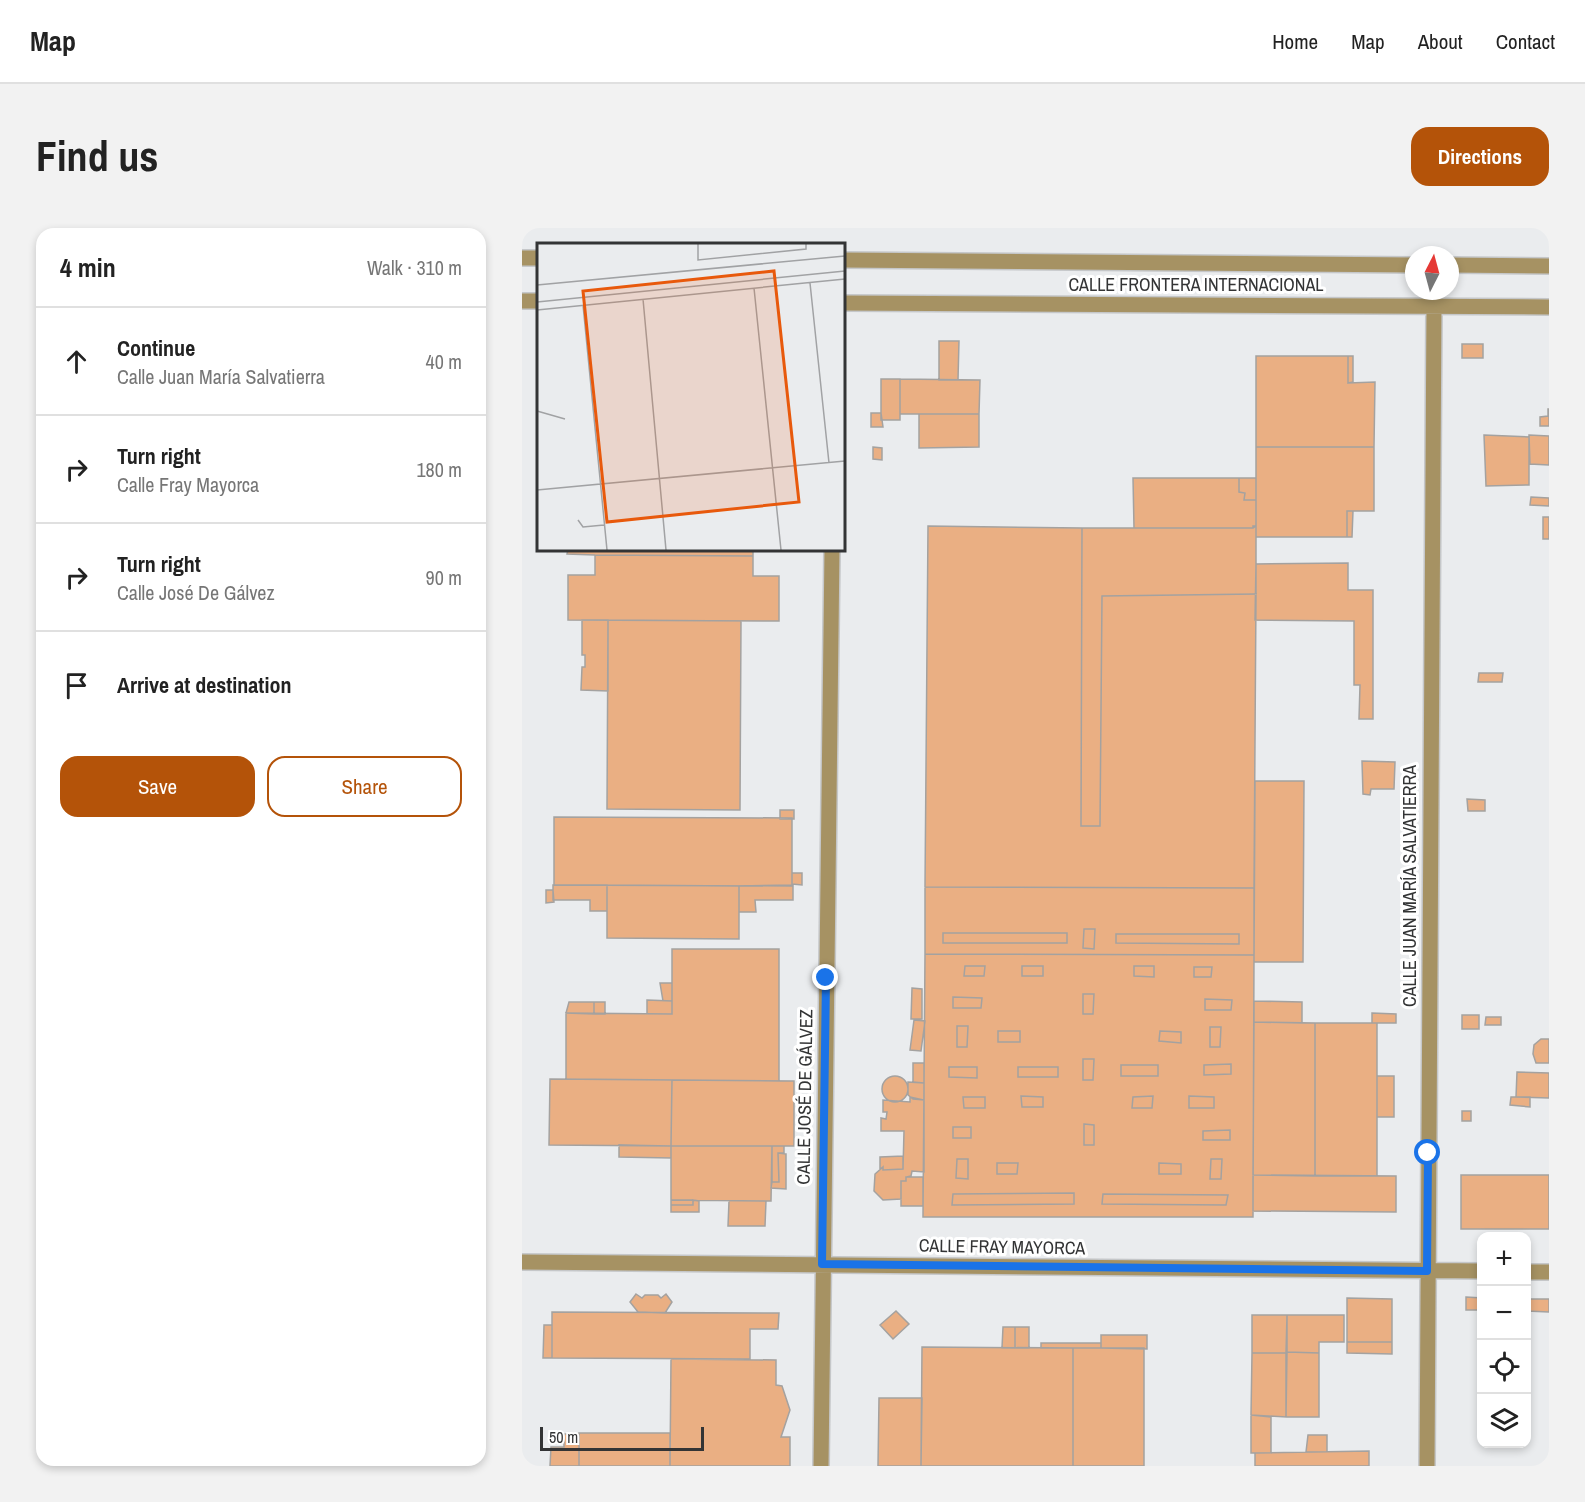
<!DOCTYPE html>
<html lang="en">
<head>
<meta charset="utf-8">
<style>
  :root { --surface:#fff; --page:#f2f2f2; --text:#222; --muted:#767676; --line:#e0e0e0; --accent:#b45309 }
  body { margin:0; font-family:"Archivo Narrow",sans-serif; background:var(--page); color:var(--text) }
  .controls { position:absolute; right:18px; bottom:18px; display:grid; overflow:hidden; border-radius:12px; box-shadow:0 3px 9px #0003 }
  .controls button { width:54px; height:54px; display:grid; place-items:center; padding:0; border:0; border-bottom:2px solid var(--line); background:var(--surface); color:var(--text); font:30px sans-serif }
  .compass { position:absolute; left:883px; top:18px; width:54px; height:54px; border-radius:50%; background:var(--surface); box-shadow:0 3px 9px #0003; rotate:6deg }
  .scale { position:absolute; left:18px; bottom:15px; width:164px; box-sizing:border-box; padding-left:6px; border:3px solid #333435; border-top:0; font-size:16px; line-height:21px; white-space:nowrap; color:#333435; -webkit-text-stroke:4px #fff; paint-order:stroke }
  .stop { position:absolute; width:18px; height:18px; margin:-14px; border:4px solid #1a73e8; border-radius:50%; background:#fff }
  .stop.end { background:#1a73e8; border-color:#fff; box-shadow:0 2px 6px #0008 }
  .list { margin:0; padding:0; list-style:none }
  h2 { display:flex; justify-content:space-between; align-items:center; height:78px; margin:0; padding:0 24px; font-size:26px }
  h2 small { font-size:20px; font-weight:400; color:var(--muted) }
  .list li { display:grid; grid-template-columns:39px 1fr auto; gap:18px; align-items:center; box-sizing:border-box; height:108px; padding:0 24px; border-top:2px solid var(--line) }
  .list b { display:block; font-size:22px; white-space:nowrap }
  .list p { margin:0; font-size:20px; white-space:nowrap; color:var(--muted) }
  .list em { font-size:20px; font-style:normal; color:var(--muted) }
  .actions { display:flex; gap:12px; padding:18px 24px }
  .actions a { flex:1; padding:14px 0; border:2px solid var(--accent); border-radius:18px; text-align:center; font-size:21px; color:var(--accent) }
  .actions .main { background:var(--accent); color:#fff }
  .icon { flex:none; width:33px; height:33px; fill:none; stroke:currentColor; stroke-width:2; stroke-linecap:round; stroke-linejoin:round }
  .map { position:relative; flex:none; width:1027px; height:1238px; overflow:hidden; border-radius:18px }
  header { display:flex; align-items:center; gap:36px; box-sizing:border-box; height:84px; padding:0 30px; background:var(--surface); border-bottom:2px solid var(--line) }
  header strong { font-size:28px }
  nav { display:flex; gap:33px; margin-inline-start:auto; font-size:21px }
  .intro { display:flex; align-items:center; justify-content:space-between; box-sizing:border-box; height:144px; padding:0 36px }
  h1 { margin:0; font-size:42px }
  .button { padding:15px 27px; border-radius:18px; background:var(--accent); color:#fff; font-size:21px; font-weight:700 }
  main { display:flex; gap:36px; padding:0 36px }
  aside { flex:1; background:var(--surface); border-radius:18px; box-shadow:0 3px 9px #0003 }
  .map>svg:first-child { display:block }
  .building { fill:#eaaf83; stroke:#a4a2a0; stroke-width:1.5; fill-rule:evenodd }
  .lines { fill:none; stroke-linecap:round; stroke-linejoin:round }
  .minor-casing { stroke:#c5c7c9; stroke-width:18 }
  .minor { stroke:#a69263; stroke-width:15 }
  .route { stroke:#1a73e8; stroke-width:8 }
  .labels { text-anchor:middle; stroke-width:6; stroke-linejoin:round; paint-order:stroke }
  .street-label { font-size:18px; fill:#333435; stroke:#fff }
  .inset-road { fill:none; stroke:#a1a2a4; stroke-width:1.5 }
  .view { fill:#e8590c; fill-opacity:0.15; stroke:#e8590c; stroke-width:3 }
  .inset-edge { fill:none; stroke:#333435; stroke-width:3 }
</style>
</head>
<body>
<header>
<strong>Map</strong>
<nav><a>Home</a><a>Map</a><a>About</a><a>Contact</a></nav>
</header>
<div class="intro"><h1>Find us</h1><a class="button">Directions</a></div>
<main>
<aside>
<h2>4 min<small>Walk · 310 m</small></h2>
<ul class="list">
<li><svg class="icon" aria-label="ahead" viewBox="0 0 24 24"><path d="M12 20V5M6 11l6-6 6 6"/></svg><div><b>Continue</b><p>Calle Juan María Salvatierra</p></div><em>40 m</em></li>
<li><svg class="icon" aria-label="right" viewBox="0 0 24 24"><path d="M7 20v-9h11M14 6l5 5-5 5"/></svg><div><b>Turn right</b><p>Calle Fray Mayorca</p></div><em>180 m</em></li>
<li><svg class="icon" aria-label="right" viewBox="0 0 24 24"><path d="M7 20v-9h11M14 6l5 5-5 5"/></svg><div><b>Turn right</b><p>Calle José De Gálvez</p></div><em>90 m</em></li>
<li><svg class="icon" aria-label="arrive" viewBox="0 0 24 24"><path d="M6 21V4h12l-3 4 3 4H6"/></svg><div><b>Arrive at destination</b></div></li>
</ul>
<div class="actions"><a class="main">Save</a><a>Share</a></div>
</aside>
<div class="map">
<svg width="1027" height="1238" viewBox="0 0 1027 1238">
  <rect width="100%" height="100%" fill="#eaecee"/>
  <path class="building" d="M417 113H437L436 152H417Z
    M940 116H961V130H940Z
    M734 128H826V155L853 154 852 219H734Z
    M826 128H831V154L826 155Z
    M359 151H378V192H359Z
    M378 151 458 152 457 186H378Z
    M1026 181H1027V198H1018V189L1026 188Z
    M349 185H359L361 199H349Z
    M397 186H457V219L397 220Z
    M962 207 1007 209V257L964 258Z
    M1007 207 1027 208V237L1008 236Z
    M351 219 360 220V232L351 231Z
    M734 219H852V283H825V309H734Z
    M611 250H717V264L723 265 722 272H734V298L731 300H612Z
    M717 250H734V272H722L723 265 717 264Z
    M1009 269 1027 270V278L1008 277Z
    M825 283H831L830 309H825Z
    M1021 289H1027V311H1021Z
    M406 298 560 300 559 598H578L580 368 734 366 732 660 403 659Z
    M731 298H734V366L580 368 578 598H559L560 300H731Z
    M46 321H231V328L73 327 45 326Z
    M73 327 231 328V348H257V393L46 392V347H73Z
    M826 335V362H851V491H837L838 457H832V393L733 392 734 336Z
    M60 392H86V463L59 462 60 439H63V427H60Z
    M86 392 219 393 218 582 85 581Z
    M957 445H981L980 454H956Z
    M840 533 873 534 872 561H849L848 567 841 566Z
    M733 553H782L781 734H732Z
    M945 571 963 572V583H946Z
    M258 582H272V591H258Z
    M32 589 270 590V658L32 657Z
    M270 645H280V657L270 656Z
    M31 657H85V683H68V672H31Z
    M85 657 217 658V711L85 710Z
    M271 657V672H233L234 684H217V658Z
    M403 659 732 660V727L403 726ZM562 701H573L572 721 561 720ZM421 705H545V715H421ZM594 706H717V716L594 715Z
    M24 662H31L32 674 24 675Z
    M562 701H573L572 721 561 720Z
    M421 705H545V715H421Z
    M594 706H717V716L594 715Z
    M150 721H257V853L44 851V785L150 786Z
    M403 726 732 727 731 989H401ZM443 738H463L462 748H442ZM500 738H521V748H500ZM612 738H632V749L612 748ZM672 739H690L689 749H672ZM561 766H572L571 786H561ZM431 769 460 770 459 780H431ZM683 771 710 772 709 782H683ZM435 798H446L445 819H435ZM688 799H699L698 819H688ZM476 803H498V814H476ZM638 803 659 804V815L637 813ZM561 831H572L571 852H561ZM709 836V846L682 847V837ZM599 837H636V848H599ZM427 839H455V850L427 849ZM496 839H536V849H496ZM499 868 521 869V879H500ZM631 868 630 880H610L611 869ZM667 868 692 869V880H667ZM441 869H463V880H442ZM562 896 572 897V917H562ZM431 899H449V910H431ZM708 902V912H681V903ZM435 931H446V951L434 950ZM689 931H700L699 951H688ZM475 935H496L495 946H475ZM637 935 659 936V946H637ZM552 965V976L430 977 431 966ZM581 966 706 967 704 977 580 976Z
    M443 738H463L462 748H442Z
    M500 738H521V748H500Z
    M612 738H632V749L612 748Z
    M672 739H690L689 749H672Z
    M138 755H150V773H141Z
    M390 760 400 761V791H389Z
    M561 766H572L571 786H561Z
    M431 769 460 770 459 780H431Z
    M683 771 710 772 709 782H683Z
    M125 772 150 773V786H125Z
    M732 773 780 774V795L732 794Z
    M47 774H72V786L44 785Z
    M72 774H83V786H72Z
    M850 785 874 786V795H850Z
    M940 787H957V801H940Z
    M964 789H979V797H963Z
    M392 792 403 793 399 823 388 822Z
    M732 794 793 795V948L731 947Z
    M793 795H855V948H793Z
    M435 798H446L445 819H435Z
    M688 799H699L698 819H688Z
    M476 803H498V814H476Z
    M638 803 659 804V815L637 813Z
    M1019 811H1027V835H1014L1011 826 1012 817Z
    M561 831H572L571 852H561Z
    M391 835H402V855L391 854Z
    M709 836V846L682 847V837Z
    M599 837H636V848H599Z
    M427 839H455V850L427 849Z
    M496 839H536V849H496Z
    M995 844 1027 845V870L994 869Z
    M360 861a13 13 0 1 1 26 0a13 13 0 1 1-26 0Z
    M855 848H872V889H855Z
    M28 851 150 852 149 918 27 917Z
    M150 852 272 853V918H149Z
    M386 854 402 855V872L391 871 386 867Z
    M499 868 521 869V879H500Z
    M631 868 630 880H610L611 869Z
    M667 868 692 869V880H667Z
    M388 869 402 872V944L390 943 389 948 384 949V953H379V971L361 972 352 963 353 946 361 939V942L381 941 382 903H359V890L364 891 365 884H361V872L388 874Z
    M441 869H463V880H442Z
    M989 869H1008V879L988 877Z
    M940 883H949V893H940Z
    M562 896 572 897V917H562Z
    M431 899H449V910H431Z
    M708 902V912H681V903Z
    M97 917 149 918V930L97 929Z
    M149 918H250L249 973 149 972Z
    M250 918H262V925H256L257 954H250Z
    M256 925 264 926V961L249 960 250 954H257Z
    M381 928V941L361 942V939L358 941V929Z
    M435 931H446V951L434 950Z
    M689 931H700L699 951H688Z
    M475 935H496L495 946H475Z
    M637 935 659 936V946H637Z
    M731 947 874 948V984L731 983Z
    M939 947H1027V1001H939Z
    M384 949H401V978H379V953H384Z
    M552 965V976L430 977 431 966Z
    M581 966 706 967 704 977 580 976Z
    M149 972H171V977H149Z
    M171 972 177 973V984H149V977H171Z
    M207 973H244L243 998H206Z
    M114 1066 120 1070 123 1067H136L139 1070 144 1066 150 1074 143 1085 116 1084 108 1074Z
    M944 1069 960 1070V1082H944Z
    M825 1070 870 1071V1114H825Z
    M1005 1071H1027V1084L1005 1083Z
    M374 1083 387 1096 371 1111 358 1097Z
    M30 1084 257 1085 256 1101H228V1131L30 1130Z
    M730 1087H765L764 1125H730Z
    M765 1087H822V1114H797V1125L765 1124Z
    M22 1097H30V1130H21Z
    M481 1099H493V1120H480Z
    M493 1099H507V1120H493Z
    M579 1107H625V1121L579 1120Z
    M825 1114H870V1126L825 1125Z
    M519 1115H579V1120H519Z
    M400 1119 551 1120V1238H399Z
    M551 1120H622V1238H551Z
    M765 1124 797 1125V1189H764Z
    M730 1125H764V1189L729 1187Z
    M149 1131 254 1132V1157L260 1158 268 1182 259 1209H268V1238H148Z
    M357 1170H400L399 1238H356Z
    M729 1187 749 1189V1225H729Z
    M57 1205H148V1238H57Z
    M42 1206H57V1238H28L29 1219H42Z
    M786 1207H805V1224H784Z
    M847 1223V1238H733V1225Z"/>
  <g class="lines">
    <defs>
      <path id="minor" d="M0 30H16
        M321 32 892 37
        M928 37 1027 38
        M0 73H16
        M321 75 1027 79
        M0 1034 960 1043
        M1005 1044H1027
        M299 1238 310 321
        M905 1238 912 78"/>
    </defs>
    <use href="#minor" class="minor-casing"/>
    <use href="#minor" class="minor"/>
  </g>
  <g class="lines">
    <path class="route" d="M304 750 300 1036 905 1043 906 925"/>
  </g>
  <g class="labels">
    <g class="street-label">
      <text x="674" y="63">CALLE FRONTERA INTERNACIONAL</text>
      <text transform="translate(888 658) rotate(-90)" y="6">CALLE JUAN MARÍA SALVATIERRA</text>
      <text transform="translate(283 869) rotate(-89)" y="6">CALLE JOSÉ DE GÁLVEZ</text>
      <text transform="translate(480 1019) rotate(1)" y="6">CALLE FRAY MAYORCA</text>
    </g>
  </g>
  <g transform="translate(15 15)">
    <rect width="308" height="308" fill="#eaecee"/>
    <path class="inset-road" d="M161 1V17L269 6V1M273 40 292 220M0 42 308 13M217 45 244 307M106 56 129 307M0 59 308 28M46 62 70 307M0 67 308 36M0 168 28 176M0 247 308 218M41 277 46 284 67 282"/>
    <path class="view" d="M237 28 262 259 70 279 46 48Z"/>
    <rect width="308" height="308" class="inset-edge"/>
  </g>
</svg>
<div class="controls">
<button>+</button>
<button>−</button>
<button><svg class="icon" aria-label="locate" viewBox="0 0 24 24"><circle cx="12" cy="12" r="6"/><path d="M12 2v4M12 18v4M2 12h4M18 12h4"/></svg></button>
<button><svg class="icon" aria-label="layers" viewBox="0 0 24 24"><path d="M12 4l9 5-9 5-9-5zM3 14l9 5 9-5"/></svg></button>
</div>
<svg class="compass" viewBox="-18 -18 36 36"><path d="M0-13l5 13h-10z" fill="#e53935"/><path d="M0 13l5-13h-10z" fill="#767676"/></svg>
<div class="scale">50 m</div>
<div class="stop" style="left:906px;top:925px"></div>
<div class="stop end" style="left:304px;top:750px"></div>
</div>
</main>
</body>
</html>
